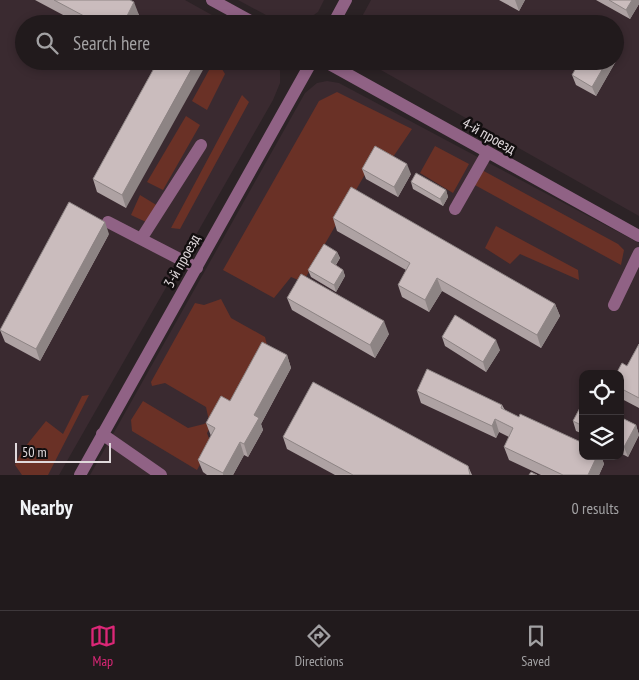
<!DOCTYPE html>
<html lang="en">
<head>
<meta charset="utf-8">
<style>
  :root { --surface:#211a1c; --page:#2d2729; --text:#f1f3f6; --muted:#a2a1a3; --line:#3e383b; --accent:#db2777 }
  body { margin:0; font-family:"PT Sans Narrow",sans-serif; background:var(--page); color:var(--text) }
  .controls { position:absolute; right:15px; bottom:15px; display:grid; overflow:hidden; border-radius:10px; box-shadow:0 2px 8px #0003 }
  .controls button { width:45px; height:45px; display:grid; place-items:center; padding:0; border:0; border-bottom:1px solid var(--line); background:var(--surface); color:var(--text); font:25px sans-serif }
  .scale { position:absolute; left:15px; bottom:12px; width:96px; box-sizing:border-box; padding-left:5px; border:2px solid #e0d9dc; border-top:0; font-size:14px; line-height:18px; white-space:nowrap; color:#e0d9dc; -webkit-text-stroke:4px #120e0f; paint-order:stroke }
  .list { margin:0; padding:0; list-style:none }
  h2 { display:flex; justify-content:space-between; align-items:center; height:65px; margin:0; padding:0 20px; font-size:21px }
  h2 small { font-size:16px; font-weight:400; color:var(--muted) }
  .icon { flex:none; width:28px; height:28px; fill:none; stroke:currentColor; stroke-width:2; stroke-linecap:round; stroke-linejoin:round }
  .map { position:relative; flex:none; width:639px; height:475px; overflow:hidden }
  .search { position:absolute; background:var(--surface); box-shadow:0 2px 8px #0003; left:15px; right:15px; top:15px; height:55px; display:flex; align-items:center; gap:12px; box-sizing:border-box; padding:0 18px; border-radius:28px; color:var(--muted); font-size:19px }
  .sheet { height:135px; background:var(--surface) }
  nav { display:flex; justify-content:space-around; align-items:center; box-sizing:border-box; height:70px; border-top:1px solid var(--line); background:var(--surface); font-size:14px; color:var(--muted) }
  nav a { display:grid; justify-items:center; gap:2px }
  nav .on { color:var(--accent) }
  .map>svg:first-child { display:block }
  .built { fill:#3a2a30; fill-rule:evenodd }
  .green { fill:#6a3126 }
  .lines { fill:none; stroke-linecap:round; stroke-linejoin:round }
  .minor { stroke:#906285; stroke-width:12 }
  .wall { fill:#aea2a3 }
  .shaded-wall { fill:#8d8484 }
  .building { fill:#cabcbd; stroke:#8d8484 }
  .labels { text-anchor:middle; stroke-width:5; stroke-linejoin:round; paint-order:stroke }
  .street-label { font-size:15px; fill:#e0d9dc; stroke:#120e0f }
</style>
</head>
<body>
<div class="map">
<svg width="639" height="475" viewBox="0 0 639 475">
  <rect width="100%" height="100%" fill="#2c2326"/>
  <path class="built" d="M0 0H185L228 24H24V61H277L280 71V83L273 100 59 475H0Z
    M238 0H324L318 12 308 19 289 24 277 21Z
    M371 0H639V216L365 61H615V24H358Z
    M327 81 339 83 639 243V475H90L305 93 317 83ZM583 374H620V456H583Z"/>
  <path class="green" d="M214 61H217L225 74 207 110 192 101Z
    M337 92 412 129 393 157 379 150 303 282 291 277 274 298 223 270 319 101Z
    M242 95 249 102 180 229 171 228Z
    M186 116 200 125 163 190 147 182Z
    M435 146 469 164 453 193 420 173Z
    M480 169 618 244 624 250 621 265 473 184Z
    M140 195 158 206 146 222 131 215Z
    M496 226 578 270 579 280 520 254 510 264 485 248Z
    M221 299 231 318 265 337 267 345 236 407H223L207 433 211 444 197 470 132 431 131 420 143 401 188 428 204 424 209 421 206 407 165 383 152 386 151 382 195 303 204 305Z
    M89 395 48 475H22L15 465 21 452 46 421 63 434 82 396Z"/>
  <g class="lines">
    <path class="minor" d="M212 0 256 24
      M333 24 346 0
      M324 61 639 236
      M455 209 487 153
      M108 222 197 268
      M141 239 201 145
      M614 305 639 253
      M102 434 161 475
      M80 475 312 61"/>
  </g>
  <path class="wall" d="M35 0H130L139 15 134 24H80Z
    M499 0H525L519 11Z
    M596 0H639V4L630 19Z
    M616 44 620 54 596 96 576 85 572 75Z
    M158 61 126 208 97 192 93 179Z
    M362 169 411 174 398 197 366 179Z
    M411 182 446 190 448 197 443 206 413 189Z
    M333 218 555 304 560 316 541 348 442 291 429 312 402 297 398 285 406 270 337 231Z
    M109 234 40 361 5 342 0 330Z
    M337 252 340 258 336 265 343 270 345 276 336 292 311 277 308 270Z
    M287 298 389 334 375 358 292 310Z
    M442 337 500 350 486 372 445 346Z
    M639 344V408L620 398V374L627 366Z
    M287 355 291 368 261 424 263 430 248 457 244 455 233 475H207L203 472 198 460 211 436 206 423 230 401Z
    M417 391 502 405 505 410 583 456H601L604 464 599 475H541L509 460 504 447 509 437 499 432 496 438 421 403Z
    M583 402V434L576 431 573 421Z
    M620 417 636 425 639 435 628 457 620 453Z
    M283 437 468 466 472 475H335L287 449Z"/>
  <path class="shaded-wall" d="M515 0H525L519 11Z
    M632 0H639V4L630 19 626 10Z
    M134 2 139 15 134 24H123Z
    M616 44 620 54 596 96 592 87 607 61H615V46Z
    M196 61H208L126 208 122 195Z
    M407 164 411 174 398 197 394 187Z
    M446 190 448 197 443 206 440 199Z
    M105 222 109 234 40 361 36 349Z
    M337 252 340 258 333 269 331 262Z
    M343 270 345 276 336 292 334 285Z
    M437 278 442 291 429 312 425 300Z
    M555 304 560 316 541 348 537 335Z
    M384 321 389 334 375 358 370 345Z
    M496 340 500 350 486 372 483 362Z
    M287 355 291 368 261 424 263 430 248 457 244 444 254 415Z
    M495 419 499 432 496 438 492 426Z
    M636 425 639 435 628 457 624 447Z
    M240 442 244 455 233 475H223V473Z
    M597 456H601L604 464 599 475H588Z"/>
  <path class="building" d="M54 0H130L134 2 123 24H99Z
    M609 0H632L626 10Z
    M158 61H196L122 195 93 179Z
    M580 61H607L592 87 572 75Z
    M375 146 407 164 394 187 362 169Z
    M416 173 446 190 440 199 411 182Z
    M351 187 555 304 537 335 437 278 425 300 398 285 410 263 333 218Z
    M69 202 105 222 36 349 0 330Z
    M324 244 337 252 331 262 343 270 334 285 308 270Z
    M301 274 384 321 370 345 287 298Z
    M455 315 496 340 483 362 442 337Z
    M262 342 287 355 254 415 259 418 244 444 240 442 223 473 198 460 215 428 206 423 221 396 230 401Z
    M639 344V398L620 388V374H616L622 363 627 366Z
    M427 369 502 405 501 408 519 417 520 414 583 443V456H597L588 475H563L504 447 513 428 495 419 492 426 417 391Z
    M313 382 468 466 470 475H353L283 437Z
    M583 402V426L573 421Z
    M620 417 636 425 624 447 620 445Z
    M531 472 537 475H529Z"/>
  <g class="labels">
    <g class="street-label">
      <text transform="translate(489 136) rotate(29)" y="5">4-й проезд</text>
      <text transform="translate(182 261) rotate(-61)" y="5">3-й проезд</text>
    </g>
  </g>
</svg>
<div class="controls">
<button><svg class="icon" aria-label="locate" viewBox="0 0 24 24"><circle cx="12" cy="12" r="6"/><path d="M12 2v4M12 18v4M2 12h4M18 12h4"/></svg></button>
<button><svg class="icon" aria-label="layers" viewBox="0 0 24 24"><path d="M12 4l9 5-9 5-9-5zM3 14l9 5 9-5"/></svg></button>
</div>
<div class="scale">50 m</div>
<div class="search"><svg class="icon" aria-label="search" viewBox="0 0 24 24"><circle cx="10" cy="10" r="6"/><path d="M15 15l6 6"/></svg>Search here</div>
</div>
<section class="sheet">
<h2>Nearby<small>0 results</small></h2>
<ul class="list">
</ul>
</section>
<nav>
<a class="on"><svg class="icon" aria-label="map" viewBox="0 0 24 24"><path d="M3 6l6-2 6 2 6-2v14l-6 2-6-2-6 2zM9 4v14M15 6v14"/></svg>Map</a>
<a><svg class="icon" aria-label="directions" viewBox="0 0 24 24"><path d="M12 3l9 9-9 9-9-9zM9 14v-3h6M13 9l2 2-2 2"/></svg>Directions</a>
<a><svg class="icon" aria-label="saved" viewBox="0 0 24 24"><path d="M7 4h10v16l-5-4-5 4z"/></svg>Saved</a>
</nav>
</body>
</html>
